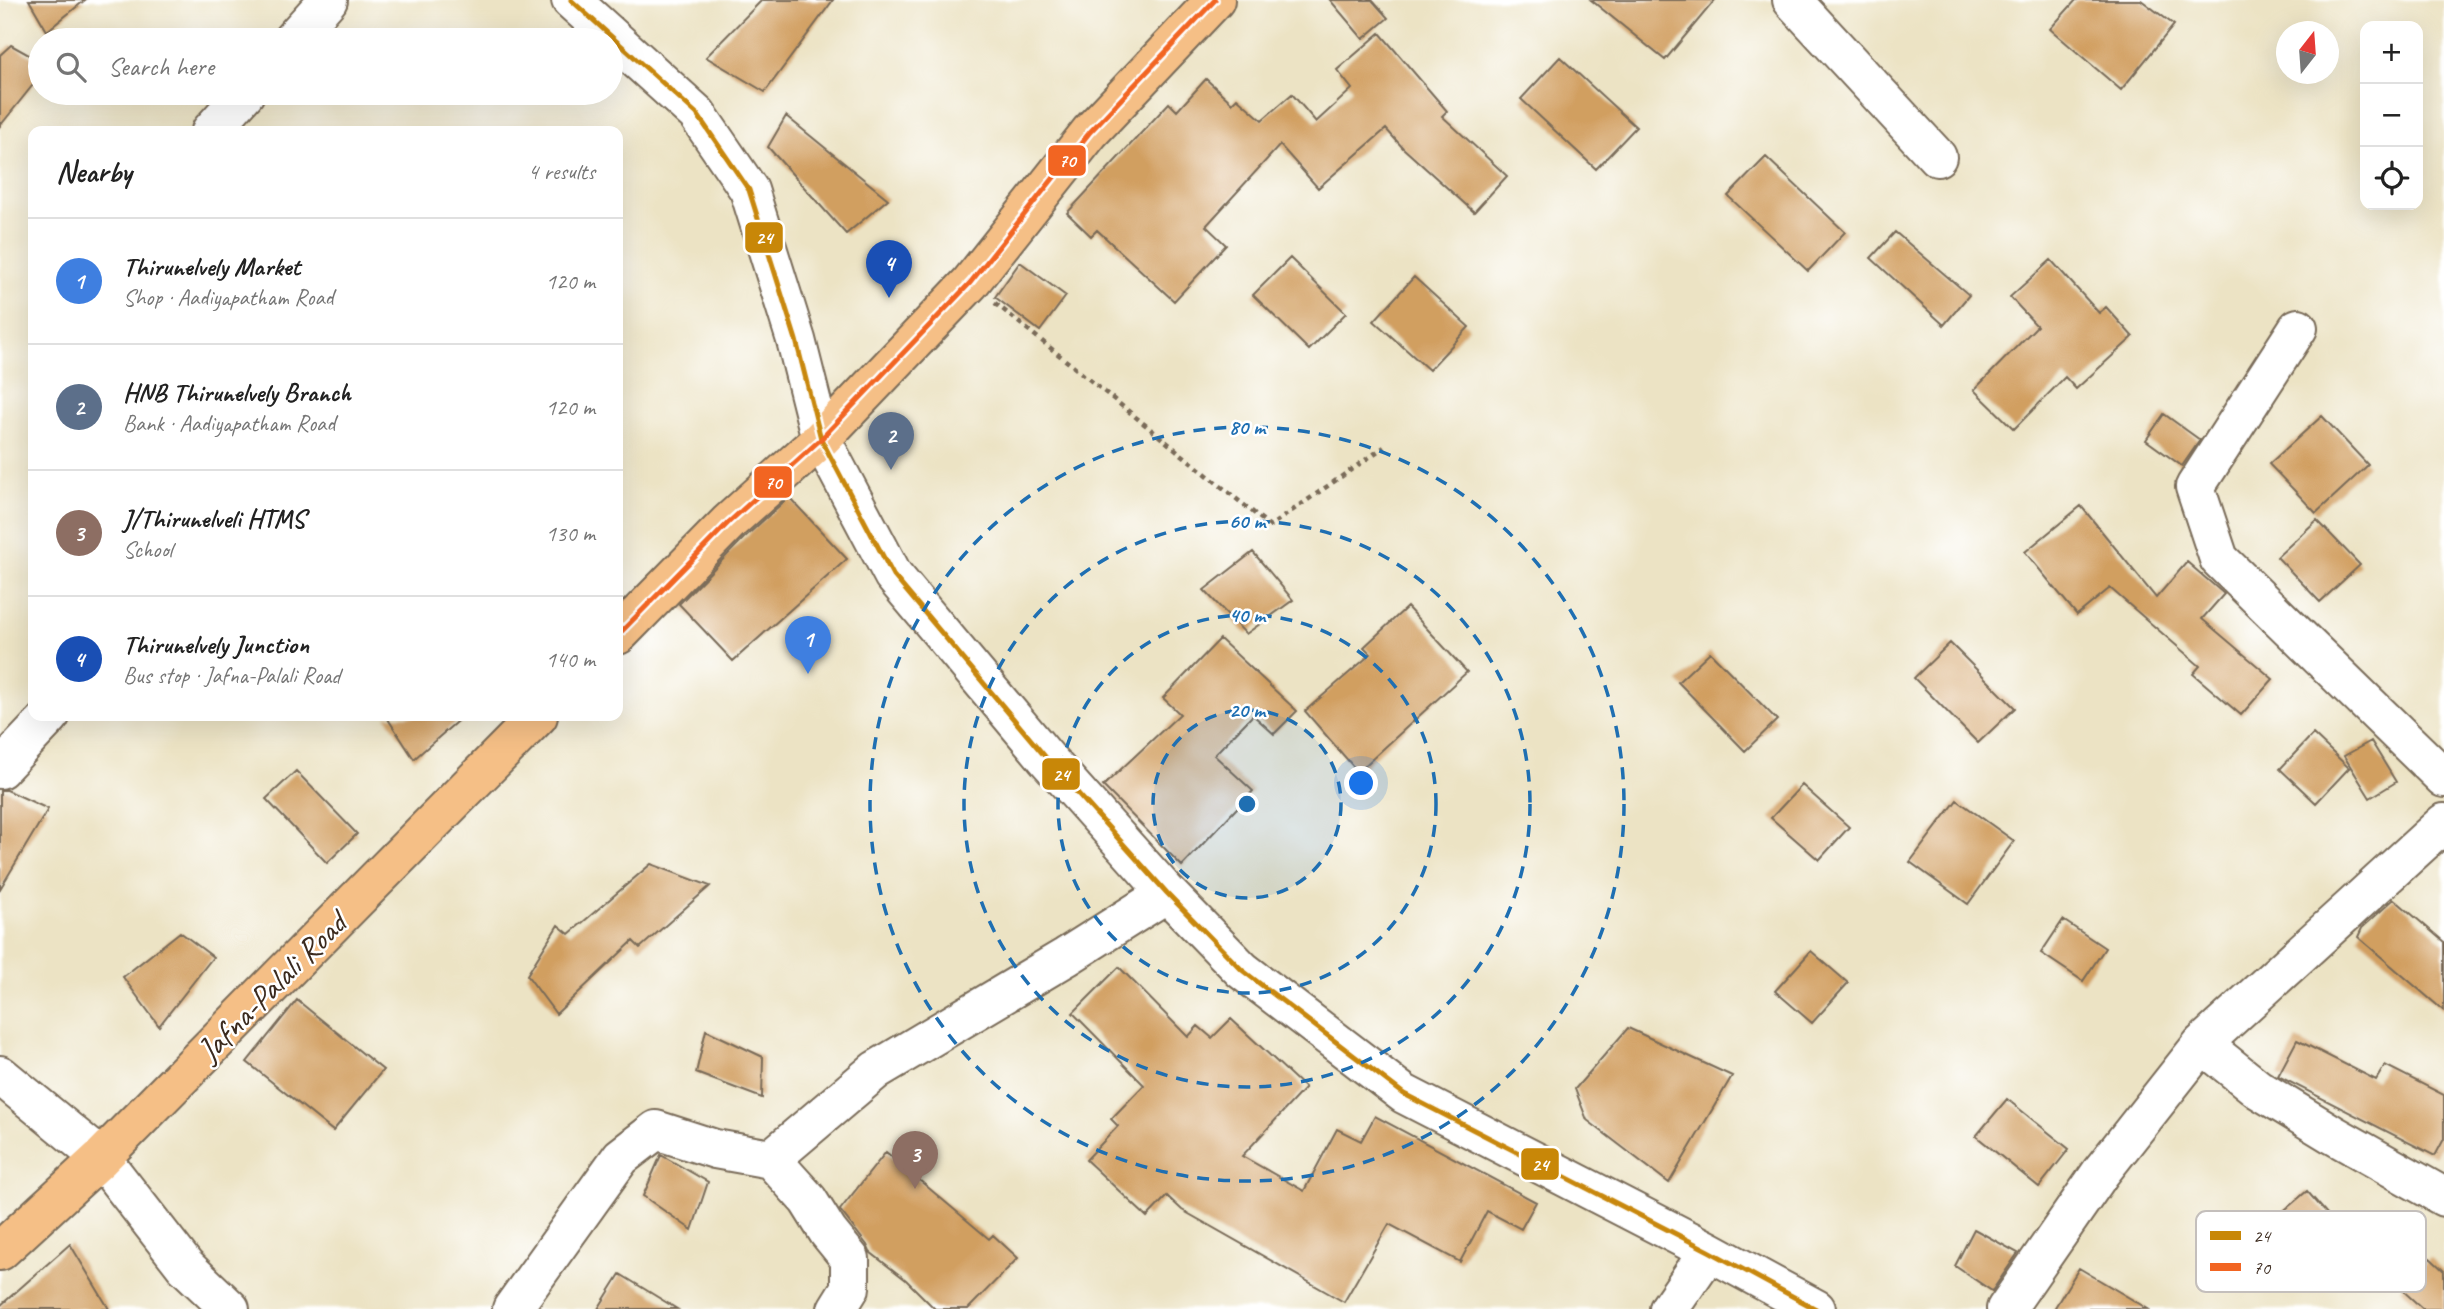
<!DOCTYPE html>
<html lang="en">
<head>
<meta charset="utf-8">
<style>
  :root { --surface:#fff; --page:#f2f2f2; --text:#222; --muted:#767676; --line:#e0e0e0; --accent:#ea580c }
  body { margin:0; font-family:Caveat,sans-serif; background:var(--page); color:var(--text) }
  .controls { position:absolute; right:21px; top:21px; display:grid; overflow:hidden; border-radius:14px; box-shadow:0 7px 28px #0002 }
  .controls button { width:63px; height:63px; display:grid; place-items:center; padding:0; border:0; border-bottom:2px solid var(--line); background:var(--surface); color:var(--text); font:35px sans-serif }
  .compass { position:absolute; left:2276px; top:21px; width:63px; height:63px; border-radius:50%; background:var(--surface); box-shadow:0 7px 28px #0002; rotate:17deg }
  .you { position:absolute; left:1362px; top:784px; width:24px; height:24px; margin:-18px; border:5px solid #fff; border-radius:50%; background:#1a73e8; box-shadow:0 0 0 10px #1a73e833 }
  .badge { display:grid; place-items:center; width:46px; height:46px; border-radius:50%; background:var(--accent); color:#fff; font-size:23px; font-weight:700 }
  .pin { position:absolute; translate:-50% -58px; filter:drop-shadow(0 2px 4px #0008) }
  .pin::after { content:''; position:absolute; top:37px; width:24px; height:21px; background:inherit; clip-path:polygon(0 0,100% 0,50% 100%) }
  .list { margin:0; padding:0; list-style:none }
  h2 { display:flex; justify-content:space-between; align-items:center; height:91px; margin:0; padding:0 28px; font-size:30px }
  h2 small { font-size:23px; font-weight:400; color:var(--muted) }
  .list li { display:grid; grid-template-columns:46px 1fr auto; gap:21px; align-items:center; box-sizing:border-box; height:126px; padding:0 28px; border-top:2px solid var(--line) }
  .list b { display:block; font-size:26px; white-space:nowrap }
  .list p { margin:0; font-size:23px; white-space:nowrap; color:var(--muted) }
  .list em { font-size:23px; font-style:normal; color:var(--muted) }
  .icon { flex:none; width:38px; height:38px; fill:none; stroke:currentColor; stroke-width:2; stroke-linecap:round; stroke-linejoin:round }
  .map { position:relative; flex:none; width:2444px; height:1309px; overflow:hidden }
  .search { position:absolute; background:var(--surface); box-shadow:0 7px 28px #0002; left:28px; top:28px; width:595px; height:77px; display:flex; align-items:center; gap:18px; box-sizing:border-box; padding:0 24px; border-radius:38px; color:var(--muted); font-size:26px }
  .panel { position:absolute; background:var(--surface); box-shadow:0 7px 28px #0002; left:28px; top:126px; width:595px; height:595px; border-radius:14px }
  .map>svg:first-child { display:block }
  .building { fill:#d19f61 }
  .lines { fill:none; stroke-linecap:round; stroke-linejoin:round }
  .minor-casing { stroke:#796b58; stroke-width:42 }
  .major-casing { stroke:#796b58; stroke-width:42 }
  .path { stroke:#796b58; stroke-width:4.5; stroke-dasharray:5 5; stroke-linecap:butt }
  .minor { stroke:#fff; stroke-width:38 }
  .major { stroke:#f5bf86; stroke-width:38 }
  .bus-1-casing { stroke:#fff; stroke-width:10 }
  .bus-2-casing { stroke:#fff; stroke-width:10 }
  .bus-1 { stroke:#c88708; stroke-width:5 }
  .bus-2 { stroke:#f26522; stroke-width:5 }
  .ring { fill:none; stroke:#1f6fb2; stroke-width:3.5; stroke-dasharray:12 9 }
  .labels { text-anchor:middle; stroke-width:5; stroke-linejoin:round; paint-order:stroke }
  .street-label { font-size:33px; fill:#3b2a1e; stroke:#fff }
  .key { fill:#fff; stroke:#c4bfbc; stroke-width:2 }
  .key-label { font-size:19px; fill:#3b2a1e }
  .centre { fill:#1f6fb2; stroke:#fff; stroke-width:3.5 }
  .ring-label { font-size:21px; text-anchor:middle; font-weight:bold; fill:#1f6fb2; stroke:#fff; stroke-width:5; stroke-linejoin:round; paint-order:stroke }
  .line-badge { stroke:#fff; stroke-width:2.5 }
  .badge-label { font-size:19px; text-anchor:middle; font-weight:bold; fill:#fff }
</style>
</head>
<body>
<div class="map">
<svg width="2444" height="1309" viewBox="0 0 2444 1309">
  <rect width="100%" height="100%" fill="#fff"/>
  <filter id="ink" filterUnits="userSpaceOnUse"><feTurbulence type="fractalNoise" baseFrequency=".0143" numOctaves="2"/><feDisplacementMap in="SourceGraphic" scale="14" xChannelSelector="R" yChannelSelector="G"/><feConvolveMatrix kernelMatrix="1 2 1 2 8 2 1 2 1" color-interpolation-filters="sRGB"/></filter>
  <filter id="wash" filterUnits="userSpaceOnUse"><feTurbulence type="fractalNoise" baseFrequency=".00686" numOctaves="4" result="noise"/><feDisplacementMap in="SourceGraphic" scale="28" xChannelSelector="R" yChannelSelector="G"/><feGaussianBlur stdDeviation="1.57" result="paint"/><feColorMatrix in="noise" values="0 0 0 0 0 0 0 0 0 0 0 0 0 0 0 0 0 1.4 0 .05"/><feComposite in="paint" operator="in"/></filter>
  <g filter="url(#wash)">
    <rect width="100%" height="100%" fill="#ece3c4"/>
    <g id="blocks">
      <path class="building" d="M29 0H85L47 31Z
        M762 0H833L765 92 706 57Z
        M1330 0H1372L1388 18 1363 39Z
        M1591 0H1715L1665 60Z
        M2076 0H2141L2174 25 2121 90 2050 29Z
        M1380 33 1447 111 1442 116 1507 176 1474 212 1403 148 1386 129 1318 188 1280 145 1206 226 1226 245 1174 301 1097 230 1091 236 1067 213 1169 103 1177 111 1206 79 1232 103 1237 98 1262 120 1292 94 1316 122 1352 89 1337 70Z
        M11 45 40 61V76L0 126V55Z
        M1560 57 1636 127 1596 169 1521 99Z
        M786 116 888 199 846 234 768 147Z
        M1766 157 1845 232 1808 271 1728 196Z
        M1895 232 1969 295 1944 325 1871 258Z
        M1290 258 1346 313 1309 350 1253 295Z
        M2051 260 2099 313 2106 307 2133 337 2076 389 2065 377 2014 429 1974 390 2037 326 2010 297Z
        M1020 262 1066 296 1040 331 995 297Z
        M1414 277 1469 327 1429 370 1374 321Z
        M2164 414 2200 440 2182 466 2146 440Z
        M2322 416 2368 465 2316 513 2269 464Z
        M789 497 847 559 733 661 679 604 744 538Z
        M2081 506 2156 598 2187 562 2224 594 2202 619 2273 679 2241 715 2193 674 2200 666 2110 588 2077 615 2025 552Z
        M2317 520 2360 565 2320 602 2277 557Z
        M1253 552 1293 600 1246 634 1204 590Z
        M1407 607 1467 672 1358 772 1305 711 1371 654 1364 647Z
        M1220 639 1297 711 1274 734 1253 715 1214 755 1253 791 1182 866 1103 786 1180 714 1163 698Z
        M1950 643 2015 708 1978 743 1914 678Z
        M1710 652 1777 720 1745 751 1678 682Z
        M386 716H463L414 759Z
        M2313 734 2349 768 2316 803 2280 769Z
        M2371 741 2396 782 2370 798 2344 756Z
        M296 771 357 834 327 863 266 799Z
        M1802 785 1849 827 1819 860 1771 818Z
        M0 790H7L48 809 0 889Z
        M1957 800 2014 841 1968 904 1910 862Z
        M651 864 710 886 640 948 633 941 556 1014 527 975 558 925 569 934Z
        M2394 899 2444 942V1011L2358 937 2362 928Z
        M2063 920 2105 948 2083 981 2041 953Z
        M180 932 213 957 159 1026 123 977Z
        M1811 951 1848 983 1812 1023 1775 991Z
        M1119 967 1188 1037 1198 1026 1212 1038 1231 1019 1305 1088 1242 1156 1304 1191 1337 1129 1361 1141 1375 1116 1536 1202 1521 1229 1487 1211 1460 1262 1389 1224 1344 1302 1182 1210 1167 1196 1147 1217 1086 1160 1118 1126 1111 1119 1144 1085 1073 1013Z
        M297 1000 383 1070 333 1131 247 1062Z
        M1628 1028 1732 1076 1669 1183 1587 1120 1575 1089Z
        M706 1030 763 1057 762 1098 696 1073Z
        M2297 1040 2376 1080 2385 1065 2444 1095V1139L2435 1156 2278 1076Z
        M2007 1099 2069 1149 2039 1187 1976 1136Z
        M886 1152 989 1239 993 1235 1018 1258 968 1309H935L906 1280 870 1252 867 1245 840 1210Z
        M661 1155 708 1182 692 1230 643 1196Z
        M2307 1191 2335 1223 2296 1258 2267 1225Z
        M1974 1229 2018 1253 1992 1291 1955 1266Z
        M70 1244 109 1309H0V1306Z
        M2430 1258 2444 1271V1309H2423L2401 1289Z
        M2079 1268 2148 1309H2054Z
        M620 1274 677 1309H598Z"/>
    </g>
  </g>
  <g filter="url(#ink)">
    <use href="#blocks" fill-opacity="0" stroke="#796b58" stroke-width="2"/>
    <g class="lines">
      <defs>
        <path id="minor" d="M571 0 697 114 749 190 796 340 821 439 893 575 1048 760 1167 893 1242 970 1404 1094 1709 1251 1816 1309
          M1792 0 1937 157
          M292 40 328 0
          M211 131 245 93
          M2298 328 2195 487 2219 559 2444 778
          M0 769 50 716
          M2202 1044 2258 1089 2332 1134 2444 1197
          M0 1075 101 1158 185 1266 230 1309
          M771 1159 808 1200 828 1232 850 1259V1288L837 1309
          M512 1309 621 1157 656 1130 715 1149 771 1159 876 1070 1066 957 1167 893
          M1669 1309 1709 1251
          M2006 1309 2101 1172 2202 1044 2444 823"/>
        <path id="major" d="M618 635 729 522 821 439 970 283 1090 132 1215 0
          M0 1251 101 1158 538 716"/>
      </defs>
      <use href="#minor" class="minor-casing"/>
      <use href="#major" class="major-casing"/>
      <path class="path" d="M995 303 1270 526 1384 447"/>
      <use href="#minor" class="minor"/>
      <use href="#major" class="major"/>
      <defs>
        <path id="bus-1" d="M571 0 697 114 749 190 796 340 821 439 893 575 1048 760 1167 893 1242 970 1404 1094 1709 1251 1816 1309"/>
        <path id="bus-2" d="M618 635 729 522 821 439 970 283 1090 132 1215 0"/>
      </defs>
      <use href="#bus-1" class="bus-1-casing"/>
      <use href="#bus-2" class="bus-2-casing"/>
      <use href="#bus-1" class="bus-1"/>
      <use href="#bus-2" class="bus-2"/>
    </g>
  </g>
  <circle cx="1247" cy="804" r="94" fill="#1f6fb2" fill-opacity=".12"/>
  <g class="ring">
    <circle cx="1247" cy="804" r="94"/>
    <circle cx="1247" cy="804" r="189"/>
    <circle cx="1247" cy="804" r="283"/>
    <circle cx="1247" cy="804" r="377"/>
  </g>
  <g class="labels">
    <g class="street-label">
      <text transform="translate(271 986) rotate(-45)" y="12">Jafna-Palali Road</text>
    </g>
  </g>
  <rect x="2196" y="1211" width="230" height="81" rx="10" class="key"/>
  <rect x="2210" y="1231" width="31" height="9" fill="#c88708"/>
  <rect x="2210" y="1263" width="31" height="8" fill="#f26522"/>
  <g class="key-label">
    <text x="2253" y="1242">24</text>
    <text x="2253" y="1274">70</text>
  </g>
  <circle cx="1247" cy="804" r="10" class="centre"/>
  <g class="ring-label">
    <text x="1247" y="434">80 m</text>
    <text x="1247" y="528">60 m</text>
    <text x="1247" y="622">40 m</text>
    <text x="1247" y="717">20 m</text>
  </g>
  <g class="line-badge">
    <rect x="1047" y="144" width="40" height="33" rx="7" fill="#f26522"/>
    <rect x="744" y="221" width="40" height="33" rx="7" fill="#c88708"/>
    <rect x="753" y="465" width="40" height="34" rx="7" fill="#f26522"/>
    <rect x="1041" y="757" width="40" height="34" rx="7" fill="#c88708"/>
    <rect x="1520" y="1147" width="40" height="34" rx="7" fill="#c88708"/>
  </g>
  <g class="badge-label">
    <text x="1067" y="167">70</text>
    <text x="764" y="244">24</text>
    <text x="773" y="489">70</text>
    <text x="1061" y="781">24</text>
    <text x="1540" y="1171">24</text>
  </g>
</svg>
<div class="controls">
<button>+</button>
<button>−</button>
<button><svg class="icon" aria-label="locate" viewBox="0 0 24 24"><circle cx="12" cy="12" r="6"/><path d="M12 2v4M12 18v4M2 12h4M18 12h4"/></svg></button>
</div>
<svg class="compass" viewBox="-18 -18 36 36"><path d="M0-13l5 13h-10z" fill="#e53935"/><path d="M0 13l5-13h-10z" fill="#767676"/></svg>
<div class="you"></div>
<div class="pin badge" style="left:808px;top:674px;background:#3f7fe0">1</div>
<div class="pin badge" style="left:891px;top:470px;background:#5c6f8a">2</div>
<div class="pin badge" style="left:915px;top:1189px;background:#8d6e63">3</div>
<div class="pin badge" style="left:889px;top:298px;background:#1a4fb4">4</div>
<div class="search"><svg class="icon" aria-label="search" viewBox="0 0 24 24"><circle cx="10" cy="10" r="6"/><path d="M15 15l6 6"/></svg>Search here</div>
<section class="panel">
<h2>Nearby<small>4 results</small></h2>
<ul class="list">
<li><span class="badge" style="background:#3f7fe0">1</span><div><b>Thirunelvely Market</b><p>Shop · Aadiyapatham Road</p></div><em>120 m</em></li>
<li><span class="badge" style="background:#5c6f8a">2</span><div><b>HNB Thirunelvely Branch</b><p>Bank · Aadiyapatham Road</p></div><em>120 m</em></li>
<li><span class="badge" style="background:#8d6e63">3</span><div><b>J/Thirunelveli HTMS</b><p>School</p></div><em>130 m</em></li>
<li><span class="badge" style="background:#1a4fb4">4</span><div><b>Thirunelvely Junction</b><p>Bus stop · Jafna-Palali Road</p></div><em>140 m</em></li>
</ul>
</section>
</div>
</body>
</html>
